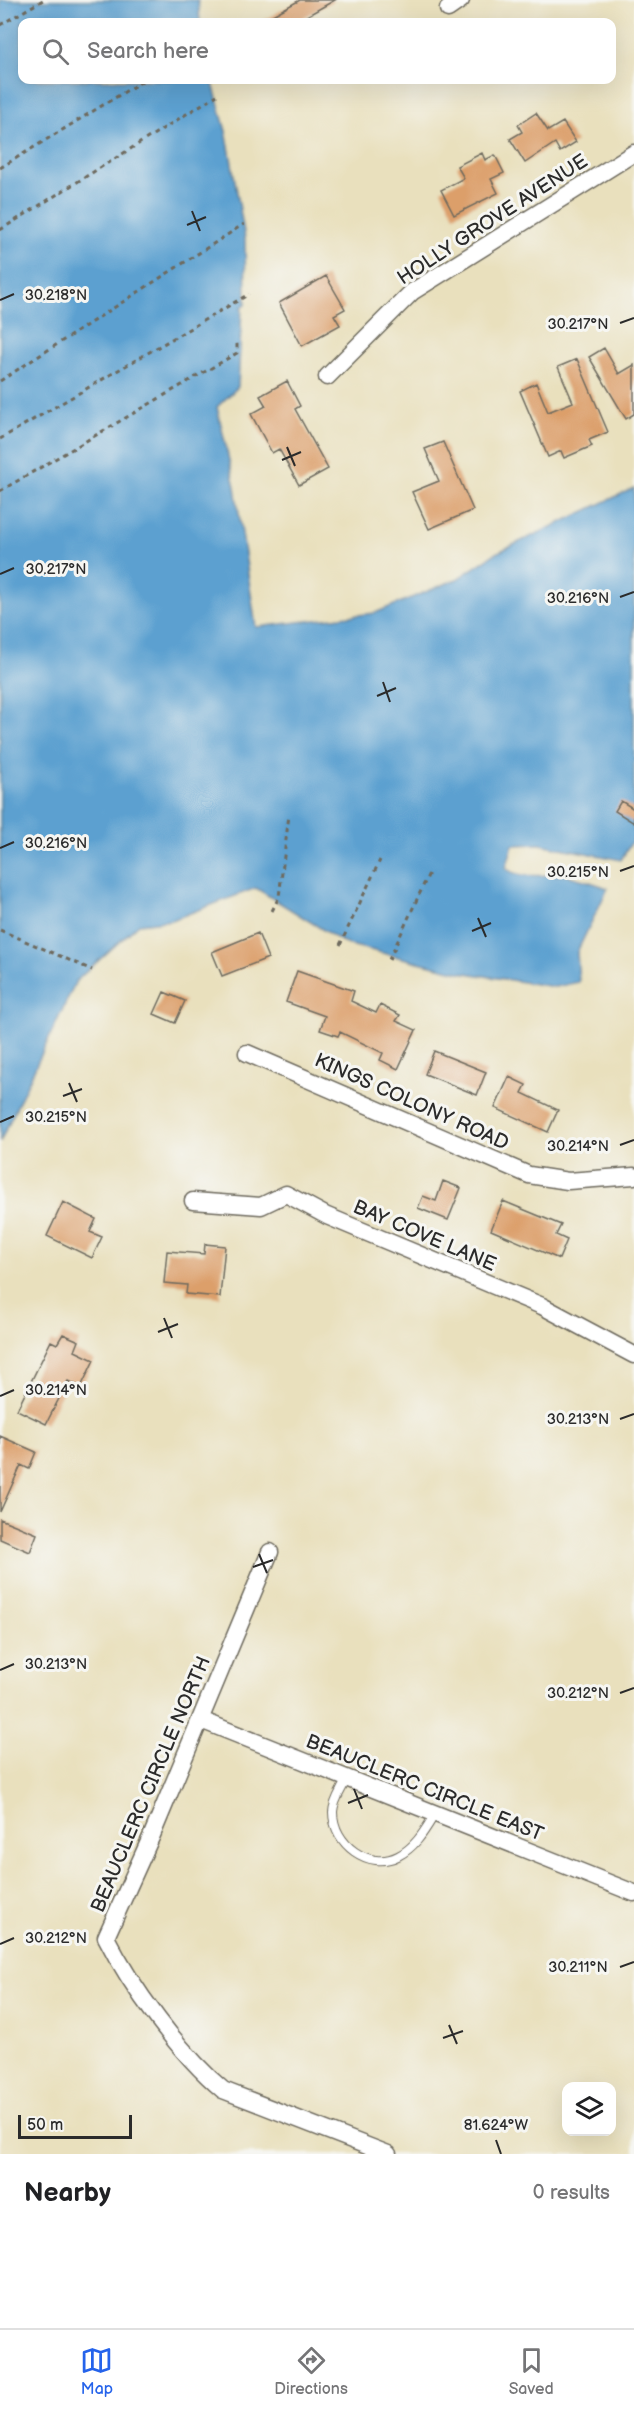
<!DOCTYPE html>
<html lang="en">
<head>
<meta charset="utf-8">
<style>
  :root { --surface:#fff; --page:#f2f2f2; --text:#202124; --muted:#757577; --line:#e0e0e0; --accent:#2563eb }
  body { margin:0; font-family:"Balsamiq Sans",sans-serif; background:var(--page); color:var(--text) }
  .controls { position:absolute; right:18px; bottom:18px; display:grid; overflow:hidden; border-radius:12px; box-shadow:0 6px 24px #0002 }
  .controls button { width:54px; height:54px; display:grid; place-items:center; padding:0; border:0; border-bottom:2px solid var(--line); background:var(--surface); color:var(--text); font:30px sans-serif }
  .scale { position:absolute; left:18px; bottom:15px; width:114px; box-sizing:border-box; padding-left:6px; border:3px solid #2b2b2b; border-top:0; font-size:16px; line-height:21px; white-space:nowrap; color:#2b2b2b; -webkit-text-stroke:4px #f6f6f2; paint-order:stroke }
  .list { margin:0; padding:0; list-style:none }
  h2 { display:flex; justify-content:space-between; align-items:center; height:78px; margin:0; padding:0 24px; font-size:26px }
  h2 small { font-size:20px; font-weight:400; color:var(--muted) }
  .icon { flex:none; width:33px; height:33px; fill:none; stroke:currentColor; stroke-width:2; stroke-linecap:round; stroke-linejoin:round }
  .map { position:relative; flex:none; width:634px; height:2154px; overflow:hidden }
  .search { position:absolute; background:var(--surface); box-shadow:0 6px 24px #0002; left:18px; right:18px; top:18px; height:66px; display:flex; align-items:center; gap:15px; box-sizing:border-box; padding:0 21px; border-radius:12px; color:var(--muted); font-size:22px }
  .sheet { height:174px; background:var(--surface) }
  nav { display:flex; justify-content:space-around; align-items:center; box-sizing:border-box; height:84px; border-top:2px solid var(--line); background:var(--surface); font-size:16px; color:var(--muted) }
  nav a { display:grid; justify-items:center; gap:3px }
  nav .on { color:var(--accent) }
  .map>svg:first-child { display:block }
  .water { fill:#5ba0d0; stroke:#43667e; stroke-width:1.5 }
  .building { fill:#dc9f6b }
  .lines { fill:none; stroke-linecap:round; stroke-linejoin:round }
  .lane-casing { stroke:#6e6a5e; stroke-width:10 }
  .street-casing { stroke:#6e6a5e; stroke-width:19 }
  .path { stroke:#6e6a5e; stroke-width:3; stroke-dasharray:4.5 4.5; stroke-linecap:butt }
  .lane { stroke:#fff; stroke-width:8 }
  .street { stroke:#fff; stroke-width:16 }
  .ticks { fill:none; stroke:#2b2b2b; stroke-width:2 }
  .labels { text-anchor:middle; stroke-width:6; stroke-linejoin:round; paint-order:stroke }
  .street-label { font-size:20px; fill:#2b2b2b; stroke:#f6f6f2 }
  .ticks-label { font-size:15px; text-anchor:middle; fill:#2b2b2b; stroke:#f6f6f2; stroke-width:6; stroke-linejoin:round; paint-order:stroke }
</style>
</head>
<body>
<div class="map">
<svg width="634" height="2154" viewBox="0 0 634 2154">
  <rect width="100%" height="100%" fill="#f6f6f2"/>
  <filter id="ink" filterUnits="userSpaceOnUse"><feTurbulence type="fractalNoise" baseFrequency=".0167" numOctaves="2"/><feDisplacementMap in="SourceGraphic" scale="12" xChannelSelector="R" yChannelSelector="G"/><feConvolveMatrix kernelMatrix="1 2 1 2 8 2 1 2 1" color-interpolation-filters="sRGB"/></filter>
  <filter id="wash" filterUnits="userSpaceOnUse"><feTurbulence type="fractalNoise" baseFrequency=".008" numOctaves="4" result="noise"/><feDisplacementMap in="SourceGraphic" scale="24" xChannelSelector="R" yChannelSelector="G"/><feGaussianBlur stdDeviation="1.35" result="paint"/><feColorMatrix in="noise" values="0 0 0 0 0 0 0 0 0 0 0 0 0 0 0 0 0 1.4 0 .05"/><feComposite in="paint" operator="in"/></filter>
  <g filter="url(#wash)">
    <rect width="100%" height="100%" fill="#e9e0bd"/>
    <path class="water" d="M0 0H198L200 22H22V80H212L227 135 245 238 246 304 242 307 238 387 217 407 235 487 256 627 375 613 457 579 496 553 634 488V838L621 860 540 844 513 845 506 868C518 880 547 874 562 875 577 876 594 884 608 888L577 952 579 982 555 987 459 972 346 944 256 888 172 920 139 924 76 981 0 1142Z"/>
    <g id="blocks">
      <path class="building" d="M300 0H335L303 18 305 22H260Z
        M536 113 548 131 563 122 576 142 560 152 555 143 525 163 510 139 522 132 518 125Z
        M482 153 485 160 495 155 504 173 491 179 498 193 454 215 441 190 464 178 457 166Z
        M326 276 345 309 334 315 340 325 302 346 279 303Z
        M604 348 619 374 634 365V414L626 419 589 357Z
        M577 359 608 432 589 440 592 446 564 458 561 451 548 457 520 391 536 383 548 412 573 402 558 367Z
        M287 381 300 406 295 409 328 469 299 485 279 449 272 453 251 414 266 406 260 396Z
        M443 442 473 510 429 529 412 492 439 481 425 449Z
        M621 801 634 809V823L615 811Z
        M258 933 268 958 222 976 212 952Z
        M297 971 354 991 351 1001 376 1013 380 1005 400 1015 396 1021 416 1030 398 1069 380 1060 383 1053 340 1032 338 1036 320 1030 325 1016 286 1002Z
        M164 992 185 1001 175 1023 154 1014Z
        M434 1051 486 1072 477 1095 425 1074Z
        M509 1077 526 1085 522 1093 558 1110 548 1132 495 1108Z
        M443 1181 461 1188 448 1220 418 1208 423 1196 436 1201Z
        M503 1201 561 1225 556 1235 567 1240 559 1259 491 1230Z
        M63 1202 96 1219 90 1232 102 1237 92 1258 47 1236Z
        M205 1244 225 1246 220 1297 186 1294 187 1285 164 1283 167 1251 204 1254Z
        M63 1334 79 1341 75 1351 94 1360 81 1387 68 1381 46 1424 17 1410 51 1341 57 1344Z
        M0 1436 36 1452 29 1469 21 1465 0 1512Z
        M0 1519 37 1534 30 1552 0 1539Z"/>
    </g>
  </g>
  <g filter="url(#ink)">
    <use href="#blocks" fill-opacity="0" stroke="#6e6a5e" stroke-width="1.5"/>
    <g class="lines">
      <defs>
        <path id="lane" d="M347 1778C343 1788 333 1801 333 1812 333 1844 369 1871 398 1856 416 1847 425 1830 435 1814"/>
        <path id="street" d="M448 9 461 0
          M327 377 412 292 634 153
          M247 1053 529 1175 568 1181 634 1176
          M193 1201 261 1206 286 1194 327 1216 542 1306 634 1355
          M270 1552 152 1835 106 1937C131 1987 180 2054 223 2090L388 2154
          M201 1720 634 1893"/>
      </defs>
      <use href="#lane" class="lane-casing"/>
      <use href="#street" class="street-casing"/>
      <path class="path" d="M0 25 43 0
        M0 168 144 80
        M0 230 217 95
        M0 381 244 224
        M0 439 249 294
        M0 491 237 353V340
        M272 911 279 897 289 815
        M0 930 92 970
        M340 945 380 860
        M389 960 430 871"/>
      <use href="#lane" class="lane"/>
      <use href="#street" class="street"/>
    </g>
  </g>
  <path class="ticks" d="M192 211 200 231M187 225 206 217M0 300 14 294M620 323 634 318M287 447 295 466M282 460 301 452M0 574 14 568M620 597 634 592M383 682 390 702M377 696 396 688M0 848 14 842M620 871 634 866M478 918 486 937M472 931 491 923M69 1083 77 1102M63 1096 82 1089M0 1122 14 1116M620 1145 634 1140M164 1318 172 1338M158 1332 178 1324M0 1396 14 1390M620 1419 634 1414M259 1554 267 1573M253 1567 273 1560M0 1670 14 1664M620 1693 634 1688M354 1789 362 1809M348 1803 368 1795M0 1944 14 1938M620 1967 634 1962M449 2025 457 2044M443 2038 463 2031M496 2140 501 2154"/>
  <g class="labels">
    <g class="street-label">
      <text transform="translate(492 219) rotate(-33)" y="7">HOLLY GROVE AVENUE</text>
      <text transform="translate(412 1101) rotate(24)" y="7">KINGS COLONY ROAD</text>
      <text transform="translate(425 1235) rotate(23)" y="7">BAY COVE LANE</text>
      <text transform="translate(150 1784) rotate(-67)" y="7">BEAUCLERC CIRCLE NORTH</text>
      <text transform="translate(425 1787) rotate(22)" y="7">BEAUCLERC CIRCLE EAST</text>
    </g>
  </g>
  <g class="ticks-label">
    <text x="56" y="300">30.218°N</text>
    <text x="578" y="329">30.217°N</text>
    <text x="56" y="574">30.217°N</text>
    <text x="578" y="603">30.216°N</text>
    <text x="56" y="848">30.216°N</text>
    <text x="578" y="877">30.215°N</text>
    <text x="56" y="1122">30.215°N</text>
    <text x="578" y="1151">30.214°N</text>
    <text x="56" y="1395">30.214°N</text>
    <text x="578" y="1424">30.213°N</text>
    <text x="56" y="1669">30.213°N</text>
    <text x="578" y="1698">30.212°N</text>
    <text x="56" y="1943">30.212°N</text>
    <text x="578" y="1972">30.211°N</text>
    <text x="496" y="2130">81.624°W</text>
  </g>
</svg>
<div class="controls">
<button><svg class="icon" aria-label="layers" viewBox="0 0 24 24"><path d="M12 4l9 5-9 5-9-5zM3 14l9 5 9-5"/></svg></button>
</div>
<div class="scale">50 m</div>
<div class="search"><svg class="icon" aria-label="search" viewBox="0 0 24 24"><circle cx="10" cy="10" r="6"/><path d="M15 15l6 6"/></svg>Search here</div>
</div>
<section class="sheet">
<h2>Nearby<small>0 results</small></h2>
<ul class="list">
</ul>
</section>
<nav>
<a class="on"><svg class="icon" aria-label="map" viewBox="0 0 24 24"><path d="M3 6l6-2 6 2 6-2v14l-6 2-6-2-6 2zM9 4v14M15 6v14"/></svg>Map</a>
<a><svg class="icon" aria-label="directions" viewBox="0 0 24 24"><path d="M12 3l9 9-9 9-9-9zM9 14v-3h6M13 9l2 2-2 2"/></svg>Directions</a>
<a><svg class="icon" aria-label="saved" viewBox="0 0 24 24"><path d="M7 4h10v16l-5-4-5 4z"/></svg>Saved</a>
</nav>
</body>
</html>
